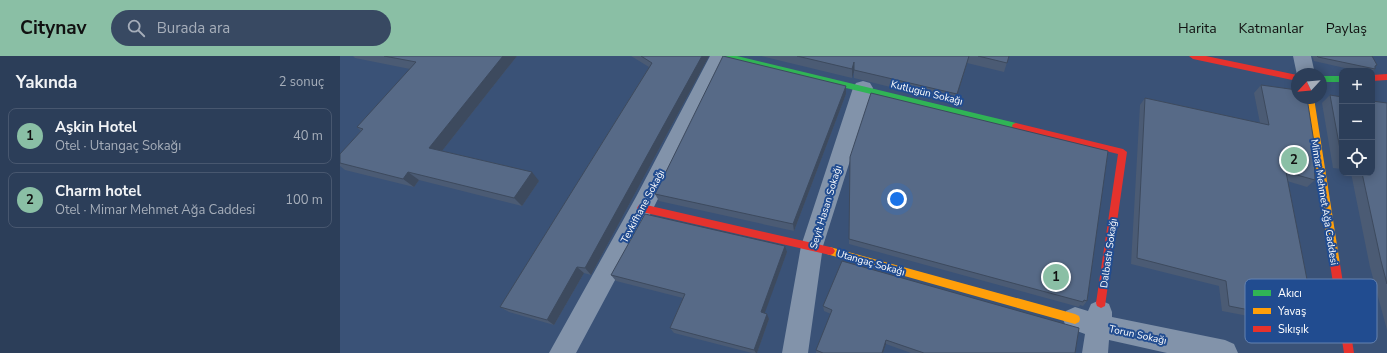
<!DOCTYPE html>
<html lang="tr">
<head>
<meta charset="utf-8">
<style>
  :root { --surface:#2c3e59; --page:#384962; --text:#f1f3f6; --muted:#a6aeba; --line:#48576f; --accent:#8abfa5 }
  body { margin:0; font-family:"Nunito Sans",sans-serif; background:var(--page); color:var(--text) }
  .controls { position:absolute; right:12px; top:12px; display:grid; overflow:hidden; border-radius:8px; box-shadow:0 2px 10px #0003 }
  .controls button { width:36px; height:36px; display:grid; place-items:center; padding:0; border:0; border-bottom:1px solid var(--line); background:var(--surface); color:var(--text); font:20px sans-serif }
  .compass { position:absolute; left:951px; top:12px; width:36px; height:36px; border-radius:50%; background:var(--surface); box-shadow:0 2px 10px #0003; rotate:244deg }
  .you { position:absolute; left:557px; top:143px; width:14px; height:14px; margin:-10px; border:3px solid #fff; border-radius:50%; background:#1a73e8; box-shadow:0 0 0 6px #1a73e833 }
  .badge { display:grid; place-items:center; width:26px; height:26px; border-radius:50%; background:var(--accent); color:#111; font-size:13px; font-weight:700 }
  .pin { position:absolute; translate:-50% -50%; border:2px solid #fff; box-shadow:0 1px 4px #0006 }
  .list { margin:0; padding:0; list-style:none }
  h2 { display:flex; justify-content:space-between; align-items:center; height:52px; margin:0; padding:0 16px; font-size:17px }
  h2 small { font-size:13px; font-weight:400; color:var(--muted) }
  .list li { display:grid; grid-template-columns:26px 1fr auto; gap:12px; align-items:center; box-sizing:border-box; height:56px; margin:0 8px 8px; padding:0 8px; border:1px solid var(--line); border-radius:8px }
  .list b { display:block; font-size:15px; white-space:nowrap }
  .list p { margin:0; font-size:13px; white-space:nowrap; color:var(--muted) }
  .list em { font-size:13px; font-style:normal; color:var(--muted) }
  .icon { flex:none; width:22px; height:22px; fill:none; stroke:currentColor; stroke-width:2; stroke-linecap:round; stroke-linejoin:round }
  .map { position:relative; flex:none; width:1047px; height:297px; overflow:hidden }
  header { display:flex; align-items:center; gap:24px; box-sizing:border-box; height:56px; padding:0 20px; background:var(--accent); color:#111 }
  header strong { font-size:19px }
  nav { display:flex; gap:22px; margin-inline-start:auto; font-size:14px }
  .search { width:280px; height:36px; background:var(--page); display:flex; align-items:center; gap:10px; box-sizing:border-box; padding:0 14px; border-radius:22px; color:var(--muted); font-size:15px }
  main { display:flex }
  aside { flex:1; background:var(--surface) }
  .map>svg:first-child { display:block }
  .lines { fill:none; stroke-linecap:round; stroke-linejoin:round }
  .street { fill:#8293aa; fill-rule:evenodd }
  .fast { fill:#30b455; fill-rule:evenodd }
  .slow { fill:#ff9f0a; fill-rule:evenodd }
  .jam { fill:#e5322d; fill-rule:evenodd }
  .wall { fill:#4b5b74 }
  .shaded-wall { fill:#3d4a5e }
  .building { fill:#576a87; stroke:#3d4a5e }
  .labels { text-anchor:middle; stroke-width:4; stroke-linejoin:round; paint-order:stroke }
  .street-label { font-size:10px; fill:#fff; stroke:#214c90 }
  .key { fill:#214c90; stroke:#6482b1; stroke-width:1 }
  .key-label { font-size:11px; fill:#fff }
</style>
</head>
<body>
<header>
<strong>Citynav</strong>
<div class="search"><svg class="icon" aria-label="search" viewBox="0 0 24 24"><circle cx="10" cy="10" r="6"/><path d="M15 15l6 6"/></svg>Burada ara</div>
<nav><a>Harita</a><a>Katmanlar</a><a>Paylaş</a></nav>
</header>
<main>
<aside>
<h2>Yakında<small>2 sonuç</small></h2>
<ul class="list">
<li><span class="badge">1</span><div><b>Aşkin Hotel</b><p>Otel · Utangaç Sokağı</p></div><em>40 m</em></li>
<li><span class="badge">2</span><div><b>Charm hotel</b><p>Otel · Mimar Mehmet Ağa Caddesi</p></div><em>100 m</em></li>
</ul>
</aside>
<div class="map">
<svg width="1047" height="297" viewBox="0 0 1047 297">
  <rect width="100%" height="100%" fill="#3a5277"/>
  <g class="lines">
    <path class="street" d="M370 0H388L312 155 236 297H209L296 141Z
      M953 0H971L975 18 957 19Z
      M523 25 530 27 533 32 483 190 468 297H442L461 190 513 32 516 27Z
      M760 244 769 248 772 256V261L885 284 894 288 898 297H827L769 284 768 297H742L745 278 726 271 723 263 726 255 735 251 748 255 751 248Z"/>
    <path class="fast" d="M382 0H397L676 67 680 70 676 73 386 3Z
      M981 20H1002V26H981Z"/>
    <path class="slow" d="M966 42H974L1000 208 998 211 995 212 992 211 990 208Z
      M490 191 735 258 739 260 740 263 739 266 735 268 490 199 487 198 485 195 487 192Z"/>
    <path class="jam" d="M849 0H866L957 19V25L853 3Z
      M1047 18V24L1032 25V19Z
      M676 67 783 93 787 96 765 250 761 252 757 250 756 247 778 98 673 72 672 70 673 68Z
      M302 148 490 191 493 192 495 195 493 198 490 199 302 156 299 155 297 152 299 149Z
      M995 204 998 205 1000 208 1014 297H1004L990 208 992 205Z"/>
  </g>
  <path class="wall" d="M13 0H177L102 95 199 125 182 150 79 124 74 131 5 114 0 110V98L21 75 17 71 70 13 15 2Z
    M291 0H369L251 219 244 217 214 269 169 256 160 251 309 11Z
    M421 0H669L664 16 627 7 615 47 514 22V16L512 22Z
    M972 0H1032L1035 11V13L1032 16V15H1018L974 5Z
    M921 29 976 99 974 101 975 124 967 131 947 125 955 263 946 267 882 255 879 230 791 208 800 49 805 42 920 67 914 37Z
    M506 30V38L454 175 319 145 315 138Z
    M990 39 1002 41V113L993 112 982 47Z
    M1047 47V274L1030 211 1011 117H1032Z
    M509 183 747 245 743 250 740 249 739 251 509 188Z
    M447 196 424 257 429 263 417 297H412L334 277 330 272 343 242 276 225 271 219Z
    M483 250 735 297H571L546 288 543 297H476V294L491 258 484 255Z"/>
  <path class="shaded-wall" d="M163 0H177L98 100 89 92Z
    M362 0H369L251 219 245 212Z
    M629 0 627 7 615 47 617 38Z
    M514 6V16L512 22V13Z
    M506 30V38L454 175 453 168Z
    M68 116 79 124 74 131 63 123Z
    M192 116 199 125 182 150 174 142Z
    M445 190 447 196 423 262 421 256Z
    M237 211 244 217 214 269 207 264Z
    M427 258 429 263 417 297H416L414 294Z
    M546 284V288L543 297H542Z"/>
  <path class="building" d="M44 0H163L89 92 192 116 174 142 68 116 63 123 0 107V98L23 73 17 71 76 6Z
    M301 0H362L245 212 237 211 207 264 160 251 312 7Z
    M383 0 506 30 453 168 315 138Z
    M457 0H629L617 38 514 14V6L512 13Z
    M638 0H669L667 7Z
    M977 0H1032L1037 9 1035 10V13L978 1Z
    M921 29 957 34V42H967L976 99H974L975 124 946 116 971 244 955 263 889 250 886 225 797 202 805 42 929 69Z
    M531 37 768 95 747 245 744 244 743 246 509 183 510 101Z
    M990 39 1002 41V104Z
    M1032 45 1047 47V228L1041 205 1022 117H1032Z
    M305 158 445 190 421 256 427 258 414 294 330 272 345 238 271 219Z
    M502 205 739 272 735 297H584L546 284 542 297H483L476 294 492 254 483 250Z"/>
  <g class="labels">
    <g class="street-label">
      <text transform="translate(587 36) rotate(14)" y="4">Kutlugün Sokağı</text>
      <text transform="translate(985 146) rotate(81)" y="4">Mimar Mehmet Ağa Caddesi</text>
      <text transform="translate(302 150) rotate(-62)" y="4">Tevkifhane Sokağı</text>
      <text transform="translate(485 151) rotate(-73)" y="4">Seyit Hasan Sokağı</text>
      <text transform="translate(768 197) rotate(-82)" y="4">Dalbastı Sokağı</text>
      <text transform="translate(531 206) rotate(16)" y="4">Utangaç Sokağı</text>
      <text transform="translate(798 278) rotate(12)" y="4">Torun Sokağı</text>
    </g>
  </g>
  <rect x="905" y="223" width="132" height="64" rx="6" class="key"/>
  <rect x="913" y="234" width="18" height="6" fill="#30b455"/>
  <rect x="913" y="252" width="18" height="6" fill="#ff9f0a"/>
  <rect x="913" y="270" width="18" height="6" fill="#e5322d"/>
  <g class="key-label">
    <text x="938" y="241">Akıcı</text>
    <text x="938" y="259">Yavaş</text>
    <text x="938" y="277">Sıkışık</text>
  </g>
</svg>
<div class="controls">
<button>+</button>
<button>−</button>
<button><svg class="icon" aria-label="locate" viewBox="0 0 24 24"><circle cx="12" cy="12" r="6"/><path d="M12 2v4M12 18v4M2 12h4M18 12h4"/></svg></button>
</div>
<svg class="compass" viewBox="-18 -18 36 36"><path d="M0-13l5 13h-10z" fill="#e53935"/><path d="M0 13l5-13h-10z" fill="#a6aeba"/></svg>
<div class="you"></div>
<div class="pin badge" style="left:716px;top:221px">1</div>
<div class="pin badge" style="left:954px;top:104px">2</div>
</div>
</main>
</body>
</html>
